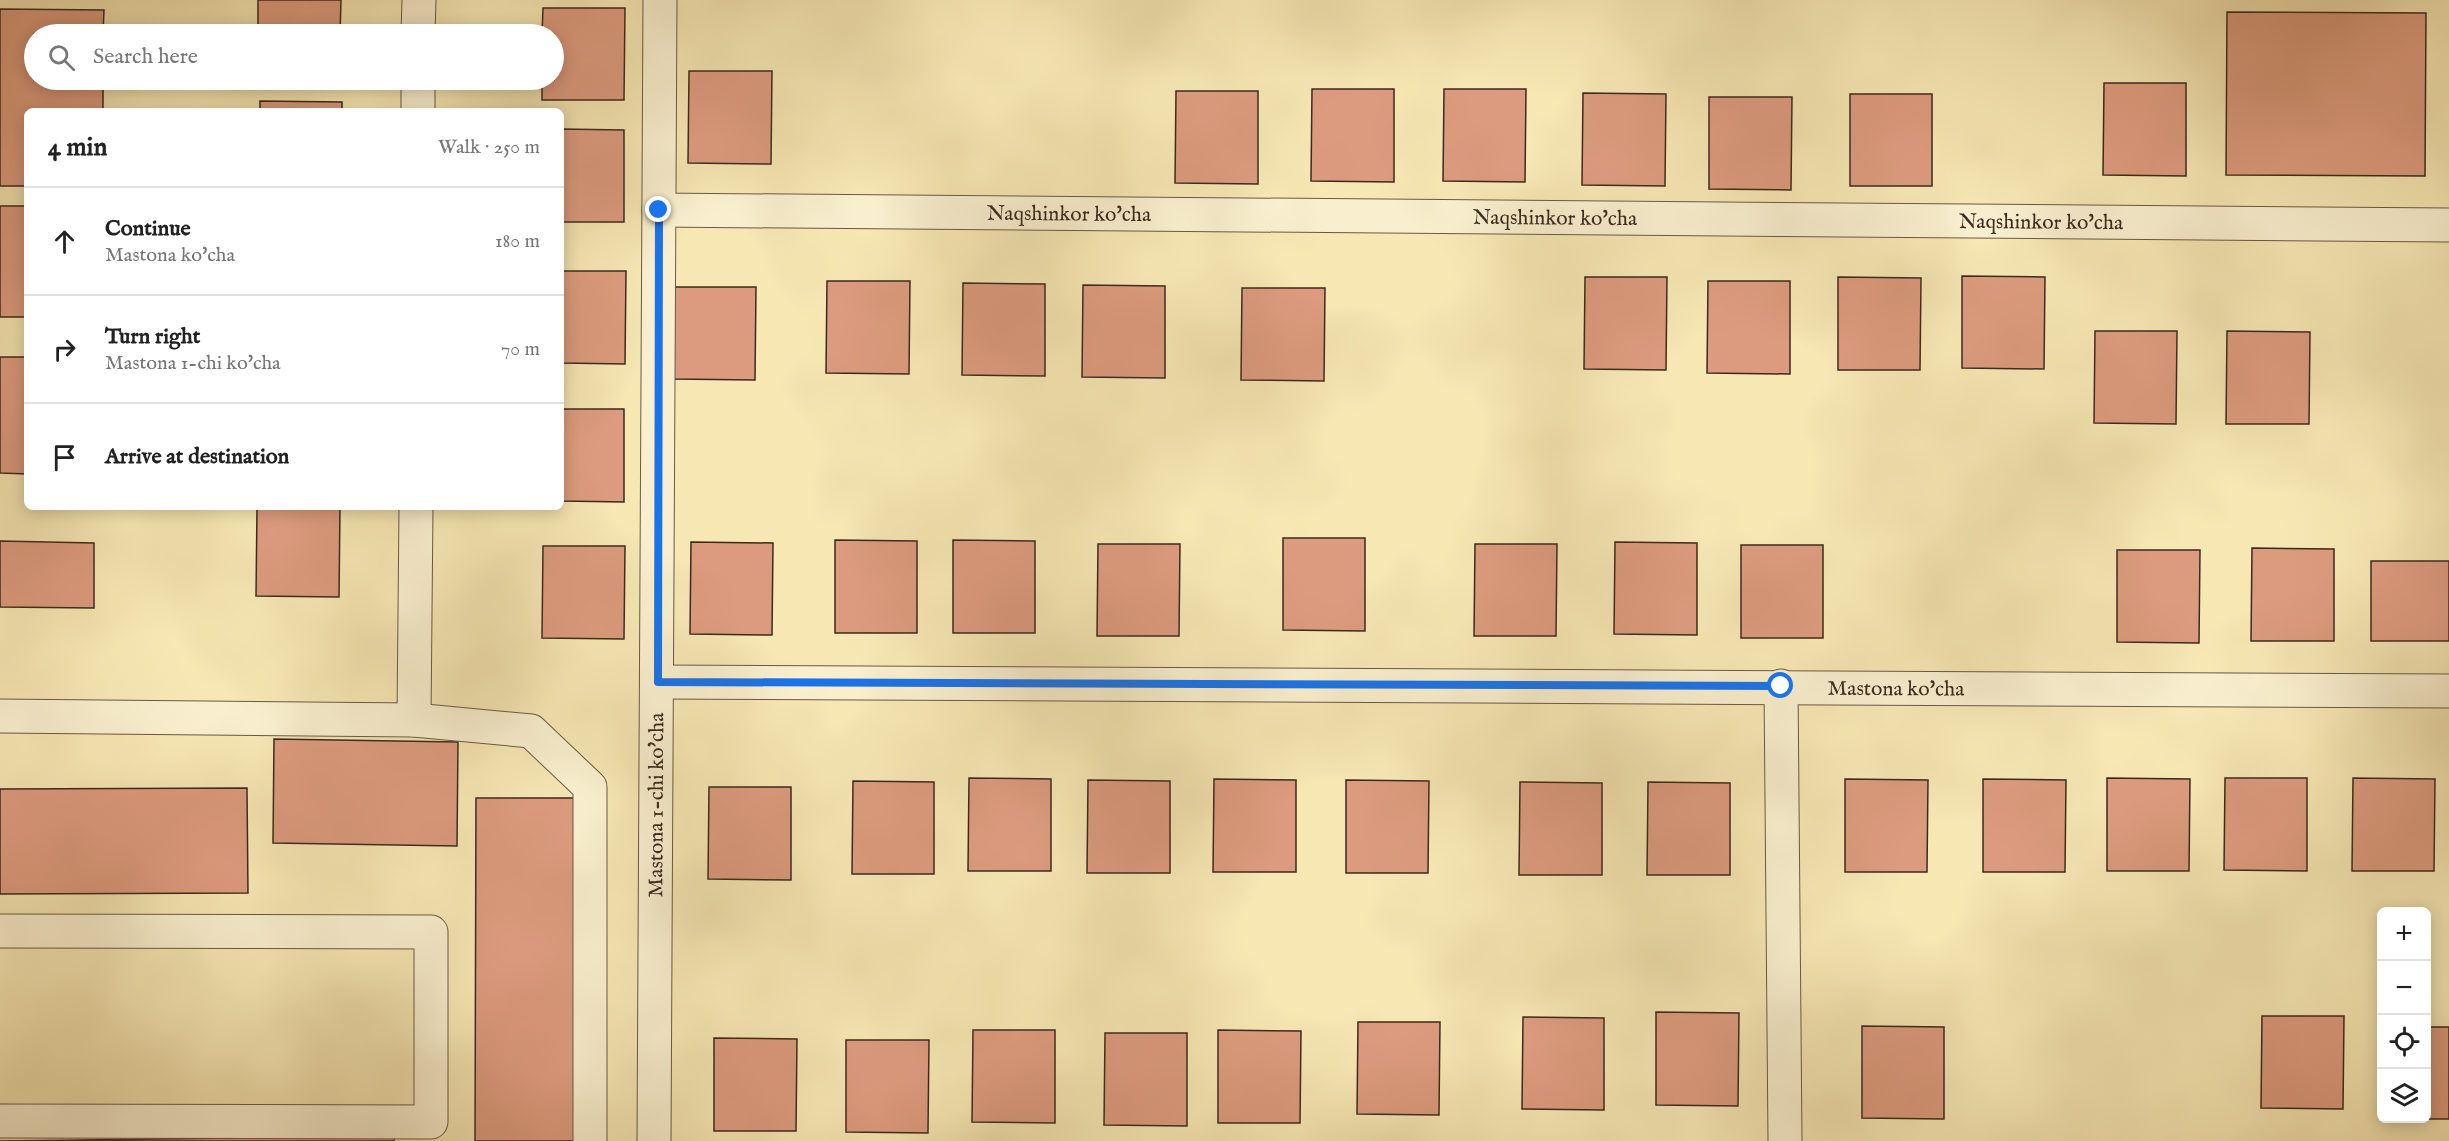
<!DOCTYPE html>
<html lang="en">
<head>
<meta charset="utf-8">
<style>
  :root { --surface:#fff; --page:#f2f2f2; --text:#222; --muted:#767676; --line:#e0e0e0 }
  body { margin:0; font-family:"IM FELL English",serif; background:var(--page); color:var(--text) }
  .controls { position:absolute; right:18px; bottom:18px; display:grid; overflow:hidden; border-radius:9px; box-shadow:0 3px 15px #0003 }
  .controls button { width:54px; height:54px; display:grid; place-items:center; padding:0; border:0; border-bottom:2px solid var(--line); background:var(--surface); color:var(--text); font:30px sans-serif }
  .stop { position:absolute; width:18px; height:18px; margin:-14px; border:4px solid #1a73e8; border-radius:50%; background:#fff }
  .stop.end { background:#1a73e8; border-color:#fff; box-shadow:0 2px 6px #0008 }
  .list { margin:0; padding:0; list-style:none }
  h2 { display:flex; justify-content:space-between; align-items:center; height:78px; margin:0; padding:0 24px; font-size:26px }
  h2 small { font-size:20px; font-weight:400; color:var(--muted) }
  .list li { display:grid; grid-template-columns:39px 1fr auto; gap:18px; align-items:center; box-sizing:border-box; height:108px; padding:0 24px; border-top:2px solid var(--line) }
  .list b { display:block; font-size:22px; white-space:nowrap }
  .list p { margin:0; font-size:20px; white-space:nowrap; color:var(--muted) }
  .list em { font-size:20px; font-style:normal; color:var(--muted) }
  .icon { flex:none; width:33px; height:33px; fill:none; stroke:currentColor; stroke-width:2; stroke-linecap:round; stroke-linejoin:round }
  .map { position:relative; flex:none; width:2449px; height:1141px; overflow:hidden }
  .search { position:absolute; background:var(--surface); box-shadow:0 3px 15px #0003; left:24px; top:24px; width:540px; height:66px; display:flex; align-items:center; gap:15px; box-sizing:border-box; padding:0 21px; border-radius:33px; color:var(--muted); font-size:22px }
  .panel { position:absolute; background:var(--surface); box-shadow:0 3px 15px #0003; left:24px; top:108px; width:540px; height:402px; border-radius:9px }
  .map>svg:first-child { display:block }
  .building { fill:#dc9b7e; stroke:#3b2a21; stroke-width:1.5 }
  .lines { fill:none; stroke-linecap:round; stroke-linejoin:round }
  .minor-casing { stroke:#6a5946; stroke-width:35 }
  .minor { stroke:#f9efce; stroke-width:33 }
  .route { stroke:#1a73e8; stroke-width:8 }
  .labels { text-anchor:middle; stroke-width:6; stroke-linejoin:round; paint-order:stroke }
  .street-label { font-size:21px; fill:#3b2a21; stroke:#f9efce }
</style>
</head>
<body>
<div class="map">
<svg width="2449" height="1141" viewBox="0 0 2449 1141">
  <rect width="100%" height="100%" fill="#f6e7b3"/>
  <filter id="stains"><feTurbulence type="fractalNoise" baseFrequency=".00333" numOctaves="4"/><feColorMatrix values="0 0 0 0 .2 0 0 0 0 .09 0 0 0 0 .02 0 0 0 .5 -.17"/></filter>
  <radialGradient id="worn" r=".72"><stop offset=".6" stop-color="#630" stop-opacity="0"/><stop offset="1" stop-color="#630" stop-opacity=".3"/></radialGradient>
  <path class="building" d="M258 0H341L340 34H258Z
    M543 8H625L624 100H542V80H554V34H542Z
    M0 9 104 10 103 34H34V80H103V111H27V186H0Z
    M2227 12 2426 13 2425 176 2226 175Z
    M689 71H772L771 164 688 163Z
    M2104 83H2186V176L2103 175Z
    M1312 89H1394V182L1311 181Z
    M1444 89H1526L1525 182 1443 181Z
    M1176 91H1258V184L1175 183Z
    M1583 93 1666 94 1665 186 1582 185Z
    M1850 94H1932V186H1850Z
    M1709 97H1792L1791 190 1709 189Z
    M260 101 342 102V111H260Z
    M561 129 624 130V222H561Z
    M0 206H27V317H0Z
    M561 271H626L625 364 561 363Z
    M1962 276 2045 277 2044 369 1962 368Z
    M1585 277H1667L1666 370 1584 369Z
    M1838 277 1921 278 1920 370H1838Z
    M827 281H910L909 374 826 373Z
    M1708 281H1790V374L1707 373Z
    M963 283 1045 284V376L962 375Z
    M1083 285 1165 286V378L1082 377Z
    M674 287H756L755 380 673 379Z
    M1242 288H1325L1324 381 1241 380Z
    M2095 331H2177L2176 424 2094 423Z
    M2227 331 2310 332 2309 424H2226Z
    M0 357H27V474L0 473Z
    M561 409H624V502L561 501Z
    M257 507H340L339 597 256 596Z
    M1283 538H1365V631L1283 630Z
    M835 540 917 541V633H835Z
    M953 540 1035 541V633H953Z
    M0 541 94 543V608L0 607Z
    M691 542 773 543 772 635 690 634Z
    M1615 542 1697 543V635L1614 634Z
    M1098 544H1180L1179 636H1097Z
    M1475 544H1557L1556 636H1474Z
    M1741 545H1823V638H1741Z
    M543 546H625L624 639 542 638Z
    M2252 548 2334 549V641H2251Z
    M2117 550H2200L2199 643 2117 642Z
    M2371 561H2449V641H2371Z
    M274 739 458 742 457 846 273 843Z
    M969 778 1051 779V871H968Z
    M2107 778 2190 779 2189 871H2107Z
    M2225 778H2307V871L2224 870Z
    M2353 778 2435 779 2434 871H2352Z
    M1214 779 1296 780V872H1213Z
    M1845 779 1928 780 1927 872H1845Z
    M1983 779 2066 780 2065 872H1983Z
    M1088 780 1170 781V873H1087Z
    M1346 780 1429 781 1428 873H1346Z
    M853 781 934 782V874H852Z
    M1520 782 1602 783V875H1519Z
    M1648 782 1730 783V875H1647Z
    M709 787H791V880L708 879Z
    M247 788 248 893 0 894V789Z
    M476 798H576V1141H475Z
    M1656 1012 1739 1013 1738 1106 1656 1105Z
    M2262 1016H2344L2343 1109 2261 1108Z
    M1523 1017 1604 1018V1110L1522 1109Z
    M1358 1022H1440L1439 1115 1357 1114Z
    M1862 1026 1944 1027V1119L1862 1118Z
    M2426 1027H2449V1119H2389L2426 1118Z
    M973 1030H1055V1123L972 1122Z
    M1218 1030 1301 1031 1300 1123H1218Z
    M1105 1033H1187V1126L1104 1125Z
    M714 1038 797 1039 796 1131H714Z
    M846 1040H929L928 1133 846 1132Z
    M394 1136V1141H0Z"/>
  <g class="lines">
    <defs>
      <g id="minor">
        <path d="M418 34 419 0"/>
        <path d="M418 111V80"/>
        <path id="s1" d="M659 210 2449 225"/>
        <path id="s2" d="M658 682 2449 691"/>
        <path d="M1781 686 1785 1141"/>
        <path d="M0 716 414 720 531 731 590 787V1141"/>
        <path d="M414 720 416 507"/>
        <path d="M0 931 431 932V1122L0 1121"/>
        <path id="s3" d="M654 1141 660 0"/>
      </g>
    </defs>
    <use href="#minor" class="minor-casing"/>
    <use href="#minor" class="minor"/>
  </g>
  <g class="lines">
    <path class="route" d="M659 210 658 682 1781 686"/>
  </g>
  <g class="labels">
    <g class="street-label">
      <text dy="7" stroke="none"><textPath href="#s1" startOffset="410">Naqshinkor ko'cha</textPath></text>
      <text dy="7" stroke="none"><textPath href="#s1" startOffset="896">Naqshinkor ko'cha</textPath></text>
      <text dy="7" stroke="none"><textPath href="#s1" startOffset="1382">Naqshinkor ko'cha</textPath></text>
      <text dy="7" stroke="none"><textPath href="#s2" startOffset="1238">Mastona ko'cha</textPath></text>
      <text dy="7" stroke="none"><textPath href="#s3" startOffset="336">Mastona 1-chi ko'cha</textPath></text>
    </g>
  </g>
  <rect width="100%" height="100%" filter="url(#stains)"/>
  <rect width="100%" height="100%" fill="url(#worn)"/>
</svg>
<div class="controls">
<button>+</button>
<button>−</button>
<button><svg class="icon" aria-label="locate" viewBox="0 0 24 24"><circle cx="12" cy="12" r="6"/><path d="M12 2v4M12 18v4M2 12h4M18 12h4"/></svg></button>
<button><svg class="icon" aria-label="layers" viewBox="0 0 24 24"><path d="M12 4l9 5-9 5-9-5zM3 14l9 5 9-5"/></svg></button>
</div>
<div class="stop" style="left:1781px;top:686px"></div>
<div class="stop end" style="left:659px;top:210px"></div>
<div class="search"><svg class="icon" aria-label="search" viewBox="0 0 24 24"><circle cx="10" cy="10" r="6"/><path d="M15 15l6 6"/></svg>Search here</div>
<section class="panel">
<h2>4 min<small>Walk · 250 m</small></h2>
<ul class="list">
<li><svg class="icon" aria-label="ahead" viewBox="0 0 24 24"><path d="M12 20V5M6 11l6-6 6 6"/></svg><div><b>Continue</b><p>Mastona ko'cha</p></div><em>180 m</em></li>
<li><svg class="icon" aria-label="right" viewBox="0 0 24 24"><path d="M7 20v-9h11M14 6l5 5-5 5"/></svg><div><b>Turn right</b><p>Mastona 1-chi ko'cha</p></div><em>70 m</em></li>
<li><svg class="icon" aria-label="arrive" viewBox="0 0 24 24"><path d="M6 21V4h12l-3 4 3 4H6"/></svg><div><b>Arrive at destination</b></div></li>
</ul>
</section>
</div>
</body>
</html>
